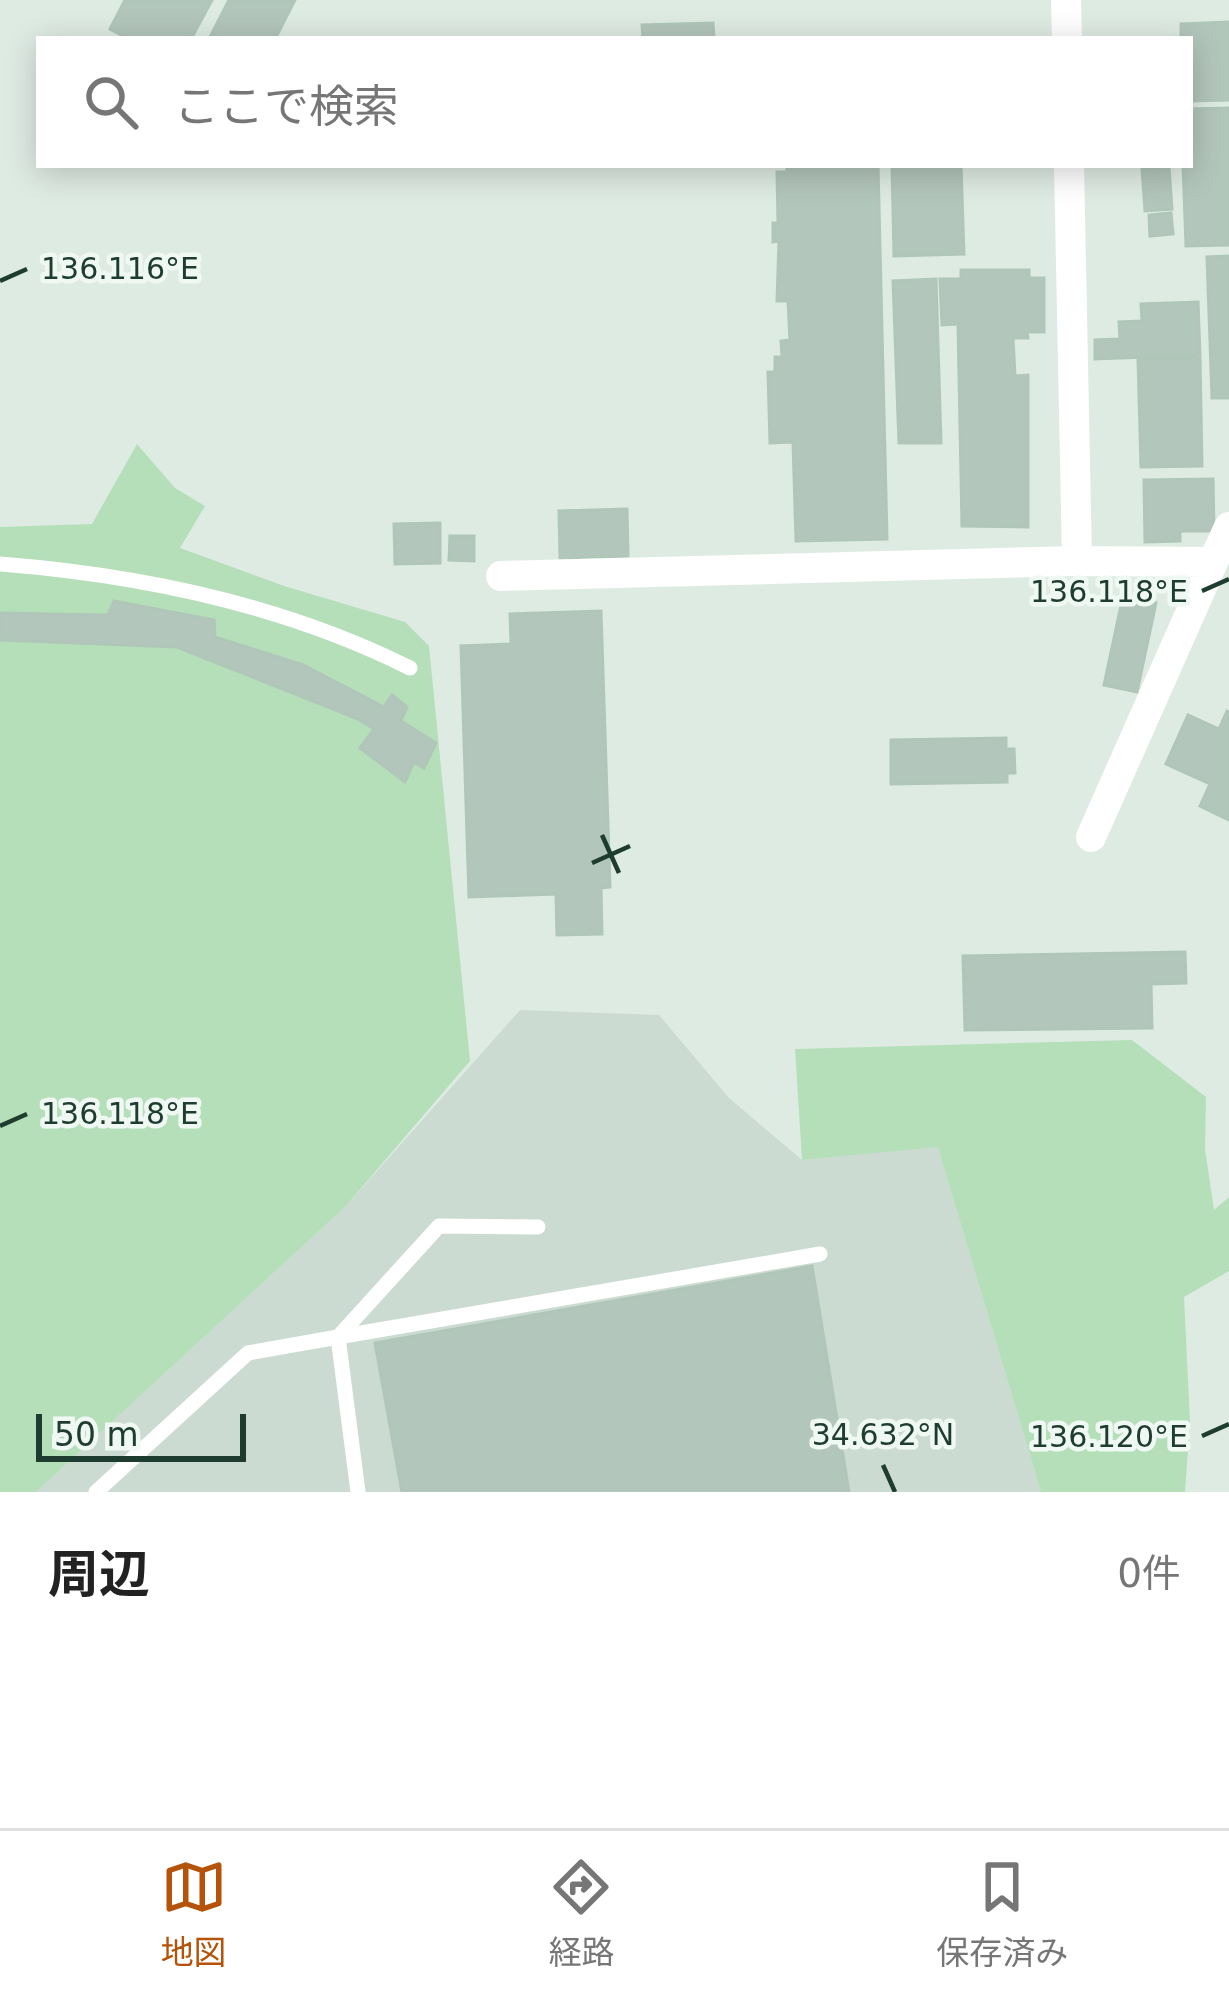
<!DOCTYPE html>
<html lang="ja">
<head>
<meta charset="utf-8">
<style>
  :root { --surface:#fff; --page:#f2f2f2; --text:#222; --muted:#767676; --line:#e0e0e0; --accent:#b45309 }
  body { margin:0; font-family:"DejaVu Sans","Noto Sans JP",sans-serif; background:var(--page); color:var(--text) }
  .scale { position:absolute; left:36px; bottom:30px; width:210px; box-sizing:border-box; padding-left:12px; border:6px solid #1e3d30; border-top:0; font-size:33px; line-height:42px; white-space:nowrap; color:#1e3d30; -webkit-text-stroke:9px #eff8f2; paint-order:stroke }
  .list { margin:0; padding:0; list-style:none }
  h2 { display:flex; justify-content:space-between; align-items:center; height:156px; margin:0; padding:0 48px; font-size:51px }
  h2 small { font-size:39px; font-weight:400; color:var(--muted) }
  .icon { flex:none; width:66px; height:66px; fill:none; stroke:currentColor; stroke-width:2; stroke-linecap:round; stroke-linejoin:round }
  .map { position:relative; flex:none; width:1229px; height:1492px; overflow:hidden }
  .search { position:absolute; background:var(--surface); box-shadow:0 6px 30px #0003; left:36px; right:36px; top:36px; height:132px; display:flex; align-items:center; gap:30px; box-sizing:border-box; padding:0 42px; border-radius:0px; color:var(--muted); font-size:45px }
  .sheet { height:336px; background:var(--surface) }
  nav { display:flex; justify-content:space-around; align-items:center; box-sizing:border-box; height:168px; border-top:3px solid var(--line); background:var(--surface); font-size:33px; color:var(--muted) }
  nav a { display:grid; justify-items:center; gap:6px }
  nav .on { color:var(--accent) }
  .map>svg:first-child { display:block }
  .built { fill:#ccdbd2 }
  .green { fill:#b4dfb9 }
  .building { fill:#b3c6bc; stroke:#b0c6b9; stroke-width:3 }
  .lines { fill:none; stroke-linecap:round; stroke-linejoin:round }
  .service { stroke:#fff; stroke-width:15 }
  .minor { stroke:#fff; stroke-width:30 }
  .ticks { fill:none; stroke:#1e3d30; stroke-width:4.5 }
  .ticks-label { font-size:30px; text-anchor:middle; fill:#1e3d30; stroke:#eff8f2; stroke-width:9; stroke-linejoin:round; paint-order:stroke }
</style>
</head>
<body>
<div class="map">
<svg width="1229" height="1492" viewBox="0 0 1229 1492">
  <rect width="100%" height="100%" fill="#deebe3"/>
  <path class="built" d="M520 1010 659 1015 729 1098 802 1160 938 1146 1041 1492H36L345 1207Z"/>
  <path class="green" d="M137 444 175 488 205 506 180 548 284 586 405 622 429 646 470 1061 345 1207 36 1492H0V527L92 524Z
    M1132 1040 1206 1097 1205 1149 1214 1210 1229 1197V1271L1184 1297 1190 1422 1185 1492H1041L938 1147 802 1160 795 1049Z"/>
  <path class="building" d="M125 0H212L191 39H129L110 29Z
    M229 0H295L275 39H209Z
    M1229 22V100L1190 101V39H1181V24Z
    M713 23 714 39H643L642 25Z
    M1229 108V245L1186 246 1183 165H1190V109Z
    M787 165H878L887 539 796 541 793 442 770 443 768 372H775V357H782L781 341 790 340 788 301H777L779 241 773 242V223H778L777 172H787Z
    M892 165H961L964 254 894 256Z
    M1169 167 1172 209 1145 211 1142 169Z
    M1171 213 1173 234 1150 236 1149 215Z
    M1229 256V398H1212L1207 257Z
    M961 270H1029V278H1044V332H1027L1028 338H1013L1015 376 1028 375V527L962 526 958 324 942 325 940 279H961Z
    M936 279 941 443H899L893 281Z
    M1198 302 1200 355 1095 359V340L1120 339 1119 322 1142 321 1141 304Z
    M1200 358 1202 466 1141 467 1138 359Z
    M1213 479 1214 531H1180V541L1145 542 1144 480Z
    M627 509 628 556 560 558 559 511Z
    M440 523V563L395 564 394 524Z
    M450 536H474V561L449 560Z
    M1123 596 1156 603 1137 692 1104 685Z
    M114 601 214 620 215 637 303 665 384 707 392 695 407 707 401 721 436 743 424 768 414 762 405 782 360 748 374 729 358 719 177 647 0 640V613L108 615Z
    M601 611 610 887 601 888 602 934 557 935 556 894 469 897 461 646 511 644 510 614Z
    M1227 711 1229 712V820L1200 806 1210 784 1166 764 1188 715 1219 729Z
    M1006 738V749H1014L1015 773H1007V782L891 784V740Z
    M1185 952 1186 983 1151 984 1152 1028 965 1030 963 956Z
    M812 1266 849 1492H402L375 1343Z"/>
  <g class="lines">
    <path class="service" d="M0 564C140 575 284 605 410 668
      M338 1337 820 1254
      M338 1337 439 1226 538 1227
      M96 1492 248 1353 338 1337 358 1492"/>
    <path class="minor" d="M1066 0 1067 39
      M1069 165 1077 561
      M501 576 1077 561 1213 562 1229 527
      M1091 837 1213 562"/>
  </g>
  <path class="ticks" d="M0 281 27 269M1202 591 1229 579M602 835 619 873M592 863 630 846M0 1126 27 1114M1202 1436 1229 1424M883 1465 895 1492"/>
  <g class="ticks-label">
    <text x="120" y="279">136.116°E</text>
    <text x="1109" y="602">136.118°E</text>
    <text x="120" y="1124">136.118°E</text>
    <text x="883" y="1445">34.632°N</text>
    <text x="1109" y="1447">136.120°E</text>
  </g>
</svg>
<div class="scale">50 m</div>
<div class="search"><svg class="icon" aria-label="search" viewBox="0 0 24 24"><circle cx="10" cy="10" r="6"/><path d="M15 15l6 6"/></svg>ここで検索</div>
</div>
<section class="sheet">
<h2>周辺<small>0件</small></h2>
<ul class="list">
</ul>
</section>
<nav>
<a class="on"><svg class="icon" aria-label="map" viewBox="0 0 24 24"><path d="M3 6l6-2 6 2 6-2v14l-6 2-6-2-6 2zM9 4v14M15 6v14"/></svg>地図</a>
<a><svg class="icon" aria-label="directions" viewBox="0 0 24 24"><path d="M12 3l9 9-9 9-9-9zM9 14v-3h6M13 9l2 2-2 2"/></svg>経路</a>
<a><svg class="icon" aria-label="saved" viewBox="0 0 24 24"><path d="M7 4h10v16l-5-4-5 4z"/></svg>保存済み</a>
</nav>
</body>
</html>
